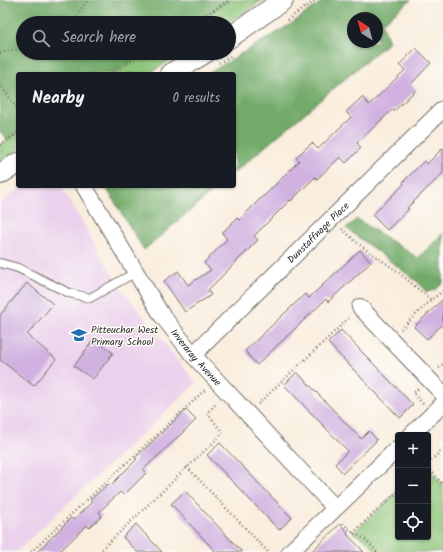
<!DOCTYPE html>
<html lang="en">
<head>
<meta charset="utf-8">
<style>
  :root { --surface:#171b24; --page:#20242c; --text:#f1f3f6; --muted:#9ea1a6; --line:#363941 }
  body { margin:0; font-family:Kalam,sans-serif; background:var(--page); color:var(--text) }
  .controls { position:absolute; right:12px; bottom:12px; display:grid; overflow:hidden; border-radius:4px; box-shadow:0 1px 3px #0004 }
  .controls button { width:36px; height:36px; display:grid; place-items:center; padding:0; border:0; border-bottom:1px solid var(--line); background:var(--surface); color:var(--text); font:20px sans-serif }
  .compass { position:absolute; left:347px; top:12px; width:36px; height:36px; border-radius:50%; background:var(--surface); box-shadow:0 1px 3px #0004; rotate:324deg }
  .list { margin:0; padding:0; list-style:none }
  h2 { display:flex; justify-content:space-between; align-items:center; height:52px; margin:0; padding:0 16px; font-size:17px }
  h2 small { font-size:13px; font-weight:400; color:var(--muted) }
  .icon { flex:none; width:22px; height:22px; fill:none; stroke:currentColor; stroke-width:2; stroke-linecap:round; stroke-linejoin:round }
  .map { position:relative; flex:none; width:443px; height:552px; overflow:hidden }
  .search { position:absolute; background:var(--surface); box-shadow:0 1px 3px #0004; left:16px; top:16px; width:220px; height:44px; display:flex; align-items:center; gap:10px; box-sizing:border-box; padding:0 14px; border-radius:22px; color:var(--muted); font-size:15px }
  .panel { position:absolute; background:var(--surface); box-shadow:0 1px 3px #0004; left:16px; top:72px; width:220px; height:116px; border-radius:4px }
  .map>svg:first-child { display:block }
  .built { fill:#ebd1ec }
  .green { fill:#8dc579; stroke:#5c7852 }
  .forest { fill:#72aa69; stroke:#4e6a4a; fill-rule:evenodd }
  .building { fill:#d0b1e0 }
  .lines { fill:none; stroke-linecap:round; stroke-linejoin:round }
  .service-casing { stroke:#736f69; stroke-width:10 }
  .minor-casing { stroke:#736f69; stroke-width:18 }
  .tertiary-casing { stroke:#736f69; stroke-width:22 }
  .path { stroke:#736f69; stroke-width:2.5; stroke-dasharray:1 3; stroke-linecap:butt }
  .service { stroke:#fff; stroke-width:8 }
  .minor { stroke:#fff; stroke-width:16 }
  .tertiary { stroke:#fff; stroke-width:20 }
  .labels { text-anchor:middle; stroke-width:3; stroke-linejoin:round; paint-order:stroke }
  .street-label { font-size:10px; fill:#2b2b2b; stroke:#fdfcf7 }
  .poi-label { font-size:10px; fill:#2b2b2b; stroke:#fdfcf7; text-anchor:start }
</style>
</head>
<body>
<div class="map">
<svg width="443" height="552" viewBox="0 0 443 552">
  <rect width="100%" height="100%" fill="#fdfcf7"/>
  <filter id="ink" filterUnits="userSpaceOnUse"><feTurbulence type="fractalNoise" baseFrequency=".025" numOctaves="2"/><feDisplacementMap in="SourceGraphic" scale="8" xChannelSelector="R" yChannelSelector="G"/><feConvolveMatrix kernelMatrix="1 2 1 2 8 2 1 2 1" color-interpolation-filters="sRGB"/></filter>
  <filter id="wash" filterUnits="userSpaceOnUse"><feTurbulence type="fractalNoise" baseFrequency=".012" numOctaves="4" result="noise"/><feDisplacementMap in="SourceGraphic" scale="16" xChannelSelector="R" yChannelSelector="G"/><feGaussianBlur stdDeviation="0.9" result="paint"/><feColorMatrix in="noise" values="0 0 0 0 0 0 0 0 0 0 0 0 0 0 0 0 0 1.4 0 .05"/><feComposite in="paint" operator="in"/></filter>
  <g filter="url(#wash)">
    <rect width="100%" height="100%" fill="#f9eddd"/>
    <path class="built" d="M24 186H61L120 287 196 383 16 552H0V202Z"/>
    <path class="green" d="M230 0H263L228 23H193Z
      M145 53H182L148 74H110Z
      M18 133V151L0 162V145Z
      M428 467 443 485V552H377L365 539 353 533 398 491V537H428Z"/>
    <path class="forest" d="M0 0H230L193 23H23V53H145L110 74H18V133L8 140 0 132Z
      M324 0H411L382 23 389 42 234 173V74H207L291 24ZM353 18H377V42H353Z
      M105 186H219L144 250Z
      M357 219 418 258 443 233V283L435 290 426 292 419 283 346 228Z"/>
    <g id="blocks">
      <path class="building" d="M416 48 431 63 411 84 416 90 394 111 393 109 357 143 361 148 346 163 340 157 317 179 315 177 291 201 290 200 254 236 258 240 208 290 211 295 185 312 164 281 178 271 188 285 211 270 204 263 227 239 222 233 237 218 239 220 263 196H264L299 161 296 157 312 143 318 149 351 117 346 112 362 97 369 105 405 70 399 65Z
        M443 148V173L407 208 409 209 387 230 372 215 404 184 403 182 424 161 427 164Z
        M360 250 371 262 328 302 326 299 257 365 245 351 305 294 309 298Z
        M27 283 53 304 27 335 56 359 34 386 0 360V315Z
        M443 299V324L427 339 414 327Z
        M341 330 413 405 400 418 328 343Z
        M94 339 113 353 93 379 74 366Z
        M297 372 361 439 369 431 377 440 343 473 335 464 348 451 284 385Z
        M186 410 196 420 143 470 146 473 124 495 120 492 99 512 102 516 89 528 87 525 59 552H37L71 518 73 520 92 502 90 500 108 484 110 486 137 459 135 458Z
        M220 443 292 518 279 530 207 455Z
        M185 491 242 552H216L171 504Z
        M136 524 146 535 162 552H137L123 537Z
        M340 524 348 532 347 534 364 552H311Z"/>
    </g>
  </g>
  <g filter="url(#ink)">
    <use href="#blocks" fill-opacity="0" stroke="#736f69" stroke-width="1"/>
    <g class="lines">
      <defs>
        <path id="service" d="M0 263 18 268 69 293 90 298 136 272"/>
        <g id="minor">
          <path id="s1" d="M84 186 161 314 193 355 335 508"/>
          <path d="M360 307 443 394"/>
          <path id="s2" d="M193 355 443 109"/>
          <path d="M411 435 443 404"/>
          <path d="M290 552 398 448"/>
        </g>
        <path id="tertiary" d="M229 38 283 0
          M170 74 205 53
          M0 174 18 163"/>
      </defs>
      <use href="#service" class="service-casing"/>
      <use href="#minor" class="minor-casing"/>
      <use href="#tertiary" class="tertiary-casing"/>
      <path class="path" d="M287 20 316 0
        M68 23 74 19 88 0
        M193 23 230 0
        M0 53 23 48
        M219 63 231 56
        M110 74 145 53
        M0 84 18 110
        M0 145 18 133
        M342 229 361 246 397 271 431 300 443 291
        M401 329 431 300
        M439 368 443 364
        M418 389 413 393 423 404
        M258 404 349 318
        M428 463 443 449
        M187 467 268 552
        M428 467 443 485
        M343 523 353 533 365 539 377 552
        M353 533 398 491
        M31 552 205 390
        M99 552 223 433 207 413 217 403"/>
      <use href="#service" class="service"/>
      <use href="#minor" class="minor"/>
      <use href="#tertiary" class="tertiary"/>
    </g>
  </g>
  <defs>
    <symbol id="school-bare" viewBox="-9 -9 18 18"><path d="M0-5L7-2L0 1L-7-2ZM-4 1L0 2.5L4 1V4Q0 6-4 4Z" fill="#1f6fb2" stroke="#fdfcf7" stroke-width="2.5" paint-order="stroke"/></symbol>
  </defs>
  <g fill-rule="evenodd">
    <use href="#school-bare" x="68" y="324" width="22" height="22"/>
  </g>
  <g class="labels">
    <g class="street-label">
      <text dy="4" stroke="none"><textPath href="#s2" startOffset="175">Dunstaffnage Place</textPath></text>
      <text dy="4" stroke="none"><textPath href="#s1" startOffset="205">Inveraray Avenue</textPath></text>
    </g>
    <g class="poi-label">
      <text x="91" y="333">Pitteuchar West<tspan x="91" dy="12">Primary School</tspan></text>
    </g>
  </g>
</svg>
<div class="controls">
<button>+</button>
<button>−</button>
<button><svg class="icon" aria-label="locate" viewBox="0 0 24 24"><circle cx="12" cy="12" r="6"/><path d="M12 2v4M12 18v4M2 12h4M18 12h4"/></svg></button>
</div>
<svg class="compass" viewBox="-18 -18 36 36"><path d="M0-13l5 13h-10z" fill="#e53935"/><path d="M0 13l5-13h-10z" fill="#9ea1a6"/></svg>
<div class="search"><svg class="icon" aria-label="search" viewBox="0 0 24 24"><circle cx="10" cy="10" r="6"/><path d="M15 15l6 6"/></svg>Search here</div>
<section class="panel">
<h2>Nearby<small>0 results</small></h2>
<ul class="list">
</ul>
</section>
</div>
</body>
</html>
